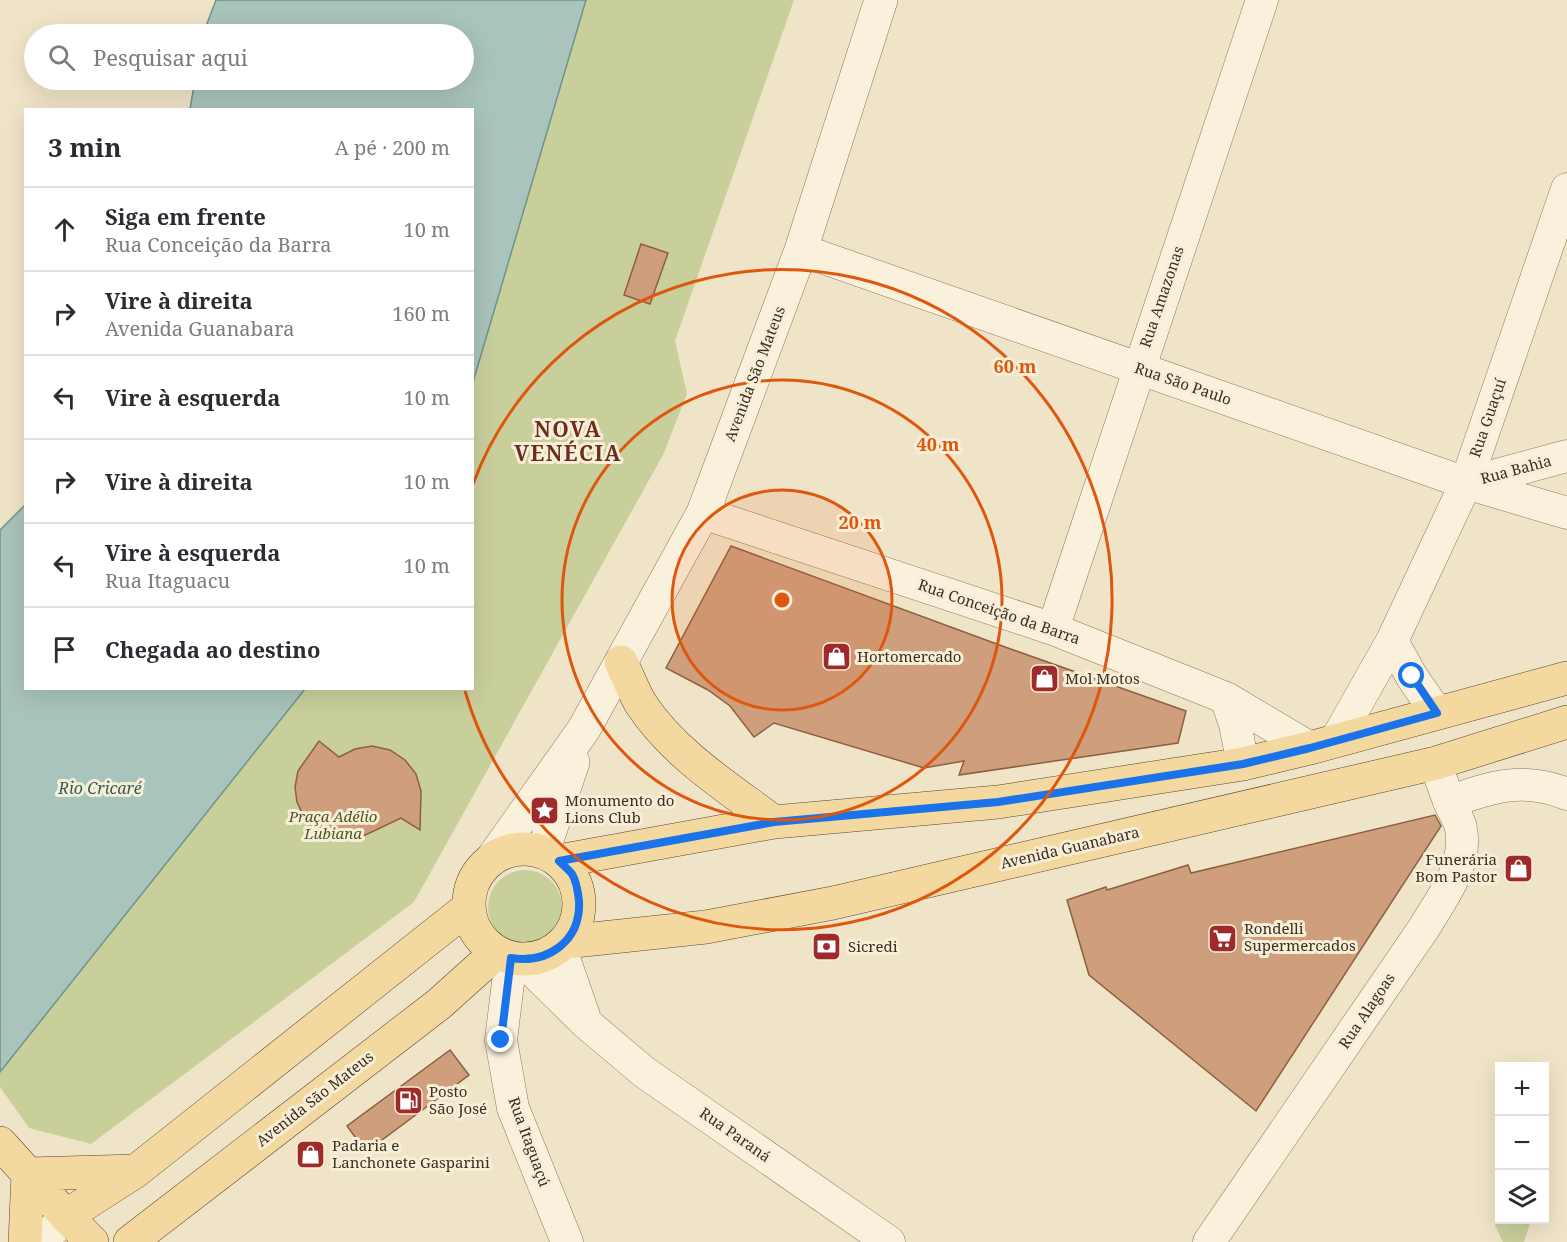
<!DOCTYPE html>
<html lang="pt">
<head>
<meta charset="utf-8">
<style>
  :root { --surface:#fff; --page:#f2f2f3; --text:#2b2b33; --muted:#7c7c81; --line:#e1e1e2 }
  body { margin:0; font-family:"Noto Serif",serif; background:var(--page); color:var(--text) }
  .controls { position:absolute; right:18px; bottom:18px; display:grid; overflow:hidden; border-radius:0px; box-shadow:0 6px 24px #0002 }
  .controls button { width:54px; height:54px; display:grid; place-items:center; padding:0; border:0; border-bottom:2px solid var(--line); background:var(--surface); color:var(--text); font:30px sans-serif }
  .stop { position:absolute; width:18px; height:18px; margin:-14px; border:4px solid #1a73e8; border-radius:50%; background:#fff }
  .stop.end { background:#1a73e8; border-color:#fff; box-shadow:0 2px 6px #0008 }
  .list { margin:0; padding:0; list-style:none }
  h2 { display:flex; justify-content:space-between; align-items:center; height:78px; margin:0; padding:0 24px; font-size:26px }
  h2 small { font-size:20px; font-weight:400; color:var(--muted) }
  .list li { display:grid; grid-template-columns:39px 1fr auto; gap:18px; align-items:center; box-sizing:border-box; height:84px; padding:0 24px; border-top:2px solid var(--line) }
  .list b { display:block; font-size:22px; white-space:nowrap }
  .list p { margin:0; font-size:20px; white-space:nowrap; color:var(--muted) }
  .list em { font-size:20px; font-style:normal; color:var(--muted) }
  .icon { flex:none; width:33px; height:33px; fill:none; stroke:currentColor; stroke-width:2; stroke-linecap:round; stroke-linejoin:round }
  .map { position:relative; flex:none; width:1567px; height:1242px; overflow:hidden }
  .search { position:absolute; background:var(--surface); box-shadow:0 6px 24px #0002; left:24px; top:24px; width:450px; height:66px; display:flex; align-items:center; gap:15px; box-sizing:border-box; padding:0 21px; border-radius:33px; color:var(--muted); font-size:22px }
  .panel { position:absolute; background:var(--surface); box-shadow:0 6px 24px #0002; left:24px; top:108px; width:450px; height:582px; border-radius:0px }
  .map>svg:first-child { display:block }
  .green { fill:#c9cf9b }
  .water { fill:#a9c4bc; stroke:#6f938a; stroke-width:1.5 }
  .building { fill:#cf9f7d; stroke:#8d5f41; stroke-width:1.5 }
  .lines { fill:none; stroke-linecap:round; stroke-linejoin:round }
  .minor-casing { stroke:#8d765c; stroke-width:33 }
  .tertiary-casing { stroke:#8d765c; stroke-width:34 }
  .primary-casing { stroke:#5b4430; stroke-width:34 }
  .minor { stroke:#faf1dc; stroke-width:32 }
  .tertiary { stroke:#faf1dc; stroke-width:33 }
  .primary { stroke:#f3d9a0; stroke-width:33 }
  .route { stroke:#1a73e8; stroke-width:8 }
  .ring { fill:none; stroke:#df570d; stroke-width:3 }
  .labels { text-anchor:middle; stroke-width:6; stroke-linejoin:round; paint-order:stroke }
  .street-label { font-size:15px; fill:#3d2e20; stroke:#f7eed8 }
  .poi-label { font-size:15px; fill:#3d2e20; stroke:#f7eed8; text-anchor:start }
  .park-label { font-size:15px; font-style:italic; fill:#4d5a26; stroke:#f7eed8 }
  .water-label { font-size:16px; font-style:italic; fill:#2f5d5a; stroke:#f7eed8 }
  .district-label { font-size:21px; font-weight:bold; letter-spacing:1.5px; fill:#6b2e1e; stroke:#f7eed8 }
  .centre { fill:#df570d; stroke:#f7eed8; stroke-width:3 }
  .ring-label { font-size:18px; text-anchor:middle; font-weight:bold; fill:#df570d; stroke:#f7eed8; stroke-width:6; stroke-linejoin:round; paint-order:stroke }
</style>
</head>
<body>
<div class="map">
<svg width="1567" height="1242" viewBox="0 0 1567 1242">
  <rect width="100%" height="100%" fill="#f0e4c8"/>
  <path class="green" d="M586 0H794L675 341 687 394 663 455 414 902 91 1144 29 1128 0 1087V1072L305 689 472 688 473 382Z
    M488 907a37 37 0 1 1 74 0a37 37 0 1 1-74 0Z
    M1499 1212 1500 1220H1531L1524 1242H1503L1495 1225Z"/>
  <path class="water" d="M216 0H586L473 382 472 110 190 109 195 80H464V34H203Z
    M25 505 26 688 305 689 0 1072V530Z"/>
  <path class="building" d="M641 244 668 253 650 304 624 295Z
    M731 546 1005 647 1186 711 1178 743 959 775 964 761 924 768 774 723 754 737 730 706 708 690 666 668Z
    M319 741 339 757 355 749 372 746 390 750 405 760 416 774 421 791 420 830 401 818 359 838 343 839 314 828 304 817 297 802 295 787 298 771Z
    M1435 815 1441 826 1256 1111 1089 975 1067 900 1106 887 1107 890 1188 865 1191 873Z
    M450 1050 469 1075 366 1152 347 1126Z"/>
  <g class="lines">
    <defs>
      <path id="minor" d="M801 250 1466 483 1567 513
        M1467 483 1567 456
        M703 513 1053 629 1226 698 1310 748
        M1053 629 1262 0
        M1392 641 1412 677 1437 713
        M1226 698 1235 724 1243 764
        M1336 740 1392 641 1466 483 1567 189
        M1449 802C1491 787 1523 776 1567 794
        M560 947 584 1016
        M511 958 501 1040 513 1108 567 1242
        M522 960 586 1023 644 1072 889 1242
        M41 1242 66 1216
        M1209 1242 1424 928C1441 899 1468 866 1461 829 1460 820 1453 812 1450 803 1444 790 1440 776 1436 763"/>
      <path id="tertiary" d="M543 852 573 762
        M492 859 584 729 703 513 801 250 881 0"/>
      <path id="primary" d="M621 662C628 676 633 691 641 704 674 754 727 787 774 822
        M469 904a55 55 0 1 1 110 0a55 55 0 1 1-110 0Z
        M559 861 774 822 998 802 1243 764 1310 748 1567 678
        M565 942 706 927 833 903 1436 763 1567 722
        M0 1143 66 1216 92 1242
        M28 1174 136 1171
        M66 1216 136 1171 469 907
        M25 1242 28 1174
        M130 1242 439 1004 497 952"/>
    </defs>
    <use href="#minor" class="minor-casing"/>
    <use href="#tertiary" class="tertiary-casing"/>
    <use href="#primary" class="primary-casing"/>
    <use href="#minor" class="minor"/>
    <use href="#tertiary" class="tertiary"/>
    <use href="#primary" class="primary"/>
  </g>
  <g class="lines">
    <path class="route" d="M501 1040 511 958C548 964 581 941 579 901 578 892 577 882 572 874 568 869 563 865 559 861L774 822 998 802 1243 764 1310 748 1437 713 1412 676"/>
  </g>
  <circle cx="782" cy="600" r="110" fill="#df570d" fill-opacity=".12"/>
  <g class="ring">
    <circle cx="782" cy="600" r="110"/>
    <circle cx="782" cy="600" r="220"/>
    <path d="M473 484A330 330 0 1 1 465 691"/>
  </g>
  <defs>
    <symbol id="shop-square" viewBox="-11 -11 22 22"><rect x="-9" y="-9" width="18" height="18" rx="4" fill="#9e2a2b" stroke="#f7eed8"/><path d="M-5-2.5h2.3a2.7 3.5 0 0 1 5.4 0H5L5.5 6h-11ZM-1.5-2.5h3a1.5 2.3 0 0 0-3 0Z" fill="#fff"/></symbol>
    <symbol id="sight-square" viewBox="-11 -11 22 22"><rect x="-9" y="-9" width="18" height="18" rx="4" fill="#9e2a2b" stroke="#f7eed8"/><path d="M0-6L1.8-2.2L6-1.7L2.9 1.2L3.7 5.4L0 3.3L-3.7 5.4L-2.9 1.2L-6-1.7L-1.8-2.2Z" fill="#fff"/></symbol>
    <symbol id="supermarket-square" viewBox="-11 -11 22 22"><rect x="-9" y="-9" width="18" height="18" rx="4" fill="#9e2a2b" stroke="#f7eed8"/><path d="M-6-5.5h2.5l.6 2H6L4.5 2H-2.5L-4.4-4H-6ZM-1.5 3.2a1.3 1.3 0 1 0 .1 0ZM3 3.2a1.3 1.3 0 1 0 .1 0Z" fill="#fff"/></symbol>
    <symbol id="bank-square" viewBox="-11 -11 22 22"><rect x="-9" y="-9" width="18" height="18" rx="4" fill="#9e2a2b" stroke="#f7eed8"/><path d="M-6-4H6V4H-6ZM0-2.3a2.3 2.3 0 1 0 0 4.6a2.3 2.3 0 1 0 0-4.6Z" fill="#fff"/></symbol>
    <symbol id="fuel-square" viewBox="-11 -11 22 22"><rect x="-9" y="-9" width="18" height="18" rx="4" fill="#9e2a2b" stroke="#f7eed8"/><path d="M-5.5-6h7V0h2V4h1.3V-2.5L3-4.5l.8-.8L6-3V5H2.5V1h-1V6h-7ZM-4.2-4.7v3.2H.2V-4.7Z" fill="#fff"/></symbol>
  </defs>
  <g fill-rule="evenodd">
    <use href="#shop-square" x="820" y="640" width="33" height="33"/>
    <use href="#shop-square" x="1028" y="662" width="33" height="33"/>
    <use href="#sight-square" x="528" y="794" width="33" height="33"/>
    <use href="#shop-square" x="1502" y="852" width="33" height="33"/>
    <use href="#supermarket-square" x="1206" y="922" width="33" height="33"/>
    <use href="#bank-square" x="810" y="930" width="33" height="33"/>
    <use href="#fuel-square" x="392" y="1084" width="33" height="33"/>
    <use href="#shop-square" x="294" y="1138" width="33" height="33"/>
  </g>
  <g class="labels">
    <g class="street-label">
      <text transform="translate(1162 297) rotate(-71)" y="5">Rua Amazonas</text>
      <text transform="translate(755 374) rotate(-69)" y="5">Avenida São Mateus</text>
      <text transform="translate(1183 384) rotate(19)" y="5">Rua São Paulo</text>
      <text transform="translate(1488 418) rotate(-71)" y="5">Rua Guaçuí</text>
      <text transform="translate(1516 470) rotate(-15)" y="5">Rua Bahia</text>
      <text transform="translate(999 612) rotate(19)" y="5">Rua Conceição da Barra</text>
      <text transform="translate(1070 848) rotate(-13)" y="5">Avenida Guanabara</text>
      <text transform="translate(1367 1011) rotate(-56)" y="5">Rua Alagoas</text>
      <text transform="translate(315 1099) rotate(-38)" y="5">Avenida São Mateus</text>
      <text transform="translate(735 1135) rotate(35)" y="5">Rua Paraná</text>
      <text transform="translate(529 1142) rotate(70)" y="5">Rua Itaguaçú</text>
    </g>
    <g class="poi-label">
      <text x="857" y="662">Hortomercado</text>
      <text x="1065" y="684">Mol Motos</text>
      <text x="565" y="806">Monumento do<tspan x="565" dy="17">Lions Club</tspan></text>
      <text x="1497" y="865" text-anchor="end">Funerária<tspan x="1497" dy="17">Bom Pastor</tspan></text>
      <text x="1244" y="934">Rondelli<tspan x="1244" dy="17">Supermercados</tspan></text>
      <text x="848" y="952">Sicredi</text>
      <text x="429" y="1097">Posto<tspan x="429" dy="17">São José</tspan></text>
      <text x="332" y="1151">Padaria e<tspan x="332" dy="17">Lanchonete Gasparini</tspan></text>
    </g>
    <g class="park-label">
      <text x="333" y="822">Praça Adélio<tspan x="333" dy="17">Lubiana</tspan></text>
    </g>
    <g class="water-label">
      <text x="100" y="794">Rio Cricaré</text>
    </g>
    <g class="district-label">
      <text x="568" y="437">NOVA<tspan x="568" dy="24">VENÉCIA</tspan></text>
    </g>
  </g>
  <circle cx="782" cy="600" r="9" class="centre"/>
  <g class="ring-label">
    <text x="1015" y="373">60 m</text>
    <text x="938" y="451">40 m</text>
    <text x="860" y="529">20 m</text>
  </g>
</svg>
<div class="controls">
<button>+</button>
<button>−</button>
<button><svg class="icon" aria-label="layers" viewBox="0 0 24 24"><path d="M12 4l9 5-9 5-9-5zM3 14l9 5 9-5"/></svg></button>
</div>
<div class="stop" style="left:1412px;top:676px"></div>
<div class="stop end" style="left:501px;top:1040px"></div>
<div class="search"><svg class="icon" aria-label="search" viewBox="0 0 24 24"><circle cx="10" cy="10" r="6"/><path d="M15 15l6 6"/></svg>Pesquisar aqui</div>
<section class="panel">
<h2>3 min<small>A pé · 200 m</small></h2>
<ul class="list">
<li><svg class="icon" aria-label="ahead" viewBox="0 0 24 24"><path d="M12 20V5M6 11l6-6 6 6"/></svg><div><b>Siga em frente</b><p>Rua Conceição da Barra</p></div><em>10 m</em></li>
<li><svg class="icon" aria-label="right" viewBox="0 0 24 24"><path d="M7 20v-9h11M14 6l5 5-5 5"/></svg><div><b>Vire à direita</b><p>Avenida Guanabara</p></div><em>160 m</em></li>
<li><svg class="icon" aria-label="left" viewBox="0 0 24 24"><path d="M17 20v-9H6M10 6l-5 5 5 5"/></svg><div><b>Vire à esquerda</b></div><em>10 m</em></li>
<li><svg class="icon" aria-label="right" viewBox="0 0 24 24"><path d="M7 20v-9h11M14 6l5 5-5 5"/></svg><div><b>Vire à direita</b></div><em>10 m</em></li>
<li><svg class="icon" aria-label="left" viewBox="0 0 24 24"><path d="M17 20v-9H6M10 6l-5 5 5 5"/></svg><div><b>Vire à esquerda</b><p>Rua Itaguacu</p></div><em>10 m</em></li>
<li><svg class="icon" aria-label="arrive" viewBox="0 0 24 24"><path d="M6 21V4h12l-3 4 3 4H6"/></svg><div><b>Chegada ao destino</b></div></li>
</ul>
</section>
</div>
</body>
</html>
